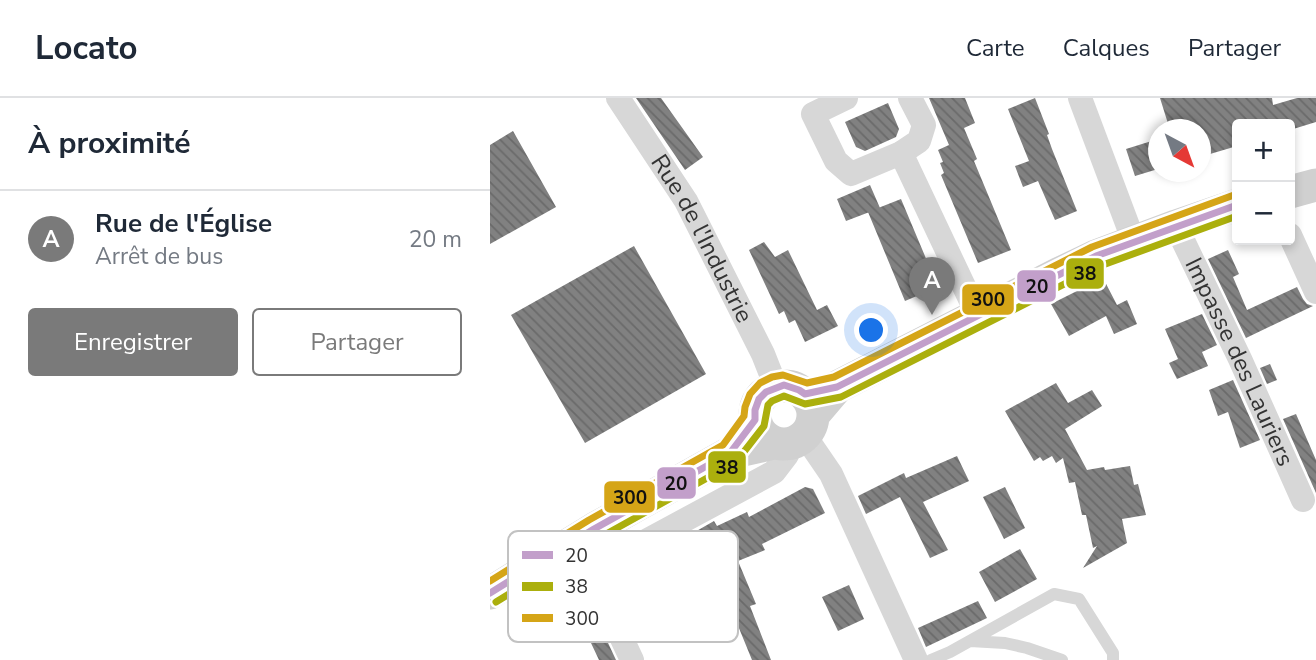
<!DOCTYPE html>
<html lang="fr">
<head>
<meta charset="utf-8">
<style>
  :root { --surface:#fff; --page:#f6f6f7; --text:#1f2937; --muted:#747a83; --line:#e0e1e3; --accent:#7a7a7a }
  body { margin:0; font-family:"Nunito Sans",sans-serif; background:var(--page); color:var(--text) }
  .controls { position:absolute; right:21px; top:21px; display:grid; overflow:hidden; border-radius:7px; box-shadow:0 4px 10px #0003 }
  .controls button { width:63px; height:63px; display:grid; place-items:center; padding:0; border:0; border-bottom:2px solid var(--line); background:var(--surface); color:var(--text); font:35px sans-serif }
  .compass { position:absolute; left:658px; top:21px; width:63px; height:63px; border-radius:50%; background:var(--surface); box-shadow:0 4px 10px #0003; rotate:139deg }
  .you { position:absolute; left:382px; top:233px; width:24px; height:24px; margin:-18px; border:5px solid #fff; border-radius:50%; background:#1a73e8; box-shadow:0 0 0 10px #1a73e833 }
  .badge { display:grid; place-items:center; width:46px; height:46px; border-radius:50%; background:var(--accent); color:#fff; font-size:23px; font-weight:700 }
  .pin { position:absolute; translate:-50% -58px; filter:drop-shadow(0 2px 4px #0008) }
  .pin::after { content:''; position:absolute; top:37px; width:24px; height:21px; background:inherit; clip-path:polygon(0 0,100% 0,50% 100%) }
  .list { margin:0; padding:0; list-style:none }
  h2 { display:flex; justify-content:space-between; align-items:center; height:91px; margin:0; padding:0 28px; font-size:30px }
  h2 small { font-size:23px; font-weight:400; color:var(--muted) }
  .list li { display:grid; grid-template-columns:46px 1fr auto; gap:21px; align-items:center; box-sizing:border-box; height:98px; padding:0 28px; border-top:2px solid var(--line) }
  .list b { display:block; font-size:26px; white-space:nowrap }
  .list p { margin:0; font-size:23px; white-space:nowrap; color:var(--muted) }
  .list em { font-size:23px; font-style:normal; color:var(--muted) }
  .actions { display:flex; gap:14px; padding:21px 28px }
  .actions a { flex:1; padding:16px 0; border:2px solid var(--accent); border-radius:7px; text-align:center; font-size:24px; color:var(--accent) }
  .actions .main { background:var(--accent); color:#fff }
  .map { position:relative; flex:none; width:826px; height:562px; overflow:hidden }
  header { display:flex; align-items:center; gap:42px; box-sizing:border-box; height:98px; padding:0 35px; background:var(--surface); border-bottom:2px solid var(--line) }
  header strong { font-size:33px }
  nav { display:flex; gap:38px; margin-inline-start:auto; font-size:24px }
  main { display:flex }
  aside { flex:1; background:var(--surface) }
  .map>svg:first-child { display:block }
  .building { fill:url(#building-back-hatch) }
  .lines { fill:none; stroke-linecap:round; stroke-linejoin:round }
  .lane { stroke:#d7d7d7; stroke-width:12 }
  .street { stroke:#d7d7d7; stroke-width:24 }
  .secondary { stroke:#d0d0d0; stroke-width:33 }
  .bus-1-casing { stroke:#fff; stroke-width:12 }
  .bus-2-casing { stroke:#fff; stroke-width:12 }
  .bus-3-casing { stroke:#fff; stroke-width:12 }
  .bus-1 { stroke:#c29fca; stroke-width:7 }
  .bus-2 { stroke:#abaf0d; stroke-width:7 }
  .bus-3 { stroke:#d5a517; stroke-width:7 }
  .labels { text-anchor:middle; stroke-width:7; stroke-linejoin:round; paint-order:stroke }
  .street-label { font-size:24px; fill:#333; stroke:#fff }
  .key { fill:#fff; stroke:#c2c2c2; stroke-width:2 }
  .key-label { font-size:19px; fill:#333 }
  .line-badge { stroke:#fff; stroke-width:2.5 }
  .pale-badge-label { font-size:19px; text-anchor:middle; font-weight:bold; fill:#111 }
</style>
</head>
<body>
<header>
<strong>Locato</strong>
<nav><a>Carte</a><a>Calques</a><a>Partager</a></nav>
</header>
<main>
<aside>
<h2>À proximité<small></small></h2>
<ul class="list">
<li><span class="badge">A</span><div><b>Rue de l'Église</b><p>Arrêt de bus</p></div><em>20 m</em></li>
</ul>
<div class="actions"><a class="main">Enregistrer</a><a>Partager</a></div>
</aside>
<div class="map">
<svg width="826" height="562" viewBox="0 0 826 562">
  <defs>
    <pattern id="building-back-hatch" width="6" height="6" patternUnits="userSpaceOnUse" patternTransform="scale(1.75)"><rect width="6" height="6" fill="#818181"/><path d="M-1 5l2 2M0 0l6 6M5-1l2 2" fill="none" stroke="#6a6a6a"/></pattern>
  </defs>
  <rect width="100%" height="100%" fill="#fff"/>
  <path class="building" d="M146 0H171L213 59 195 72Z
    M439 0H475L485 25 474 30 487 61 484 63 521 152 488 165 451 77 454 75 450 65 453 64 448 52 459 47Z
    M545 0 559 36 557 37 562 51 587 113 565 122 548 83 533 89 525 68 539 63 518 11Z
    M670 0H782L783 7 807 0H826V24L800 32V26H747V48L710 59V32H680Z
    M398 5 409 31 406 39 375 53 366 49 355 24Z
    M23 33 66 109 0 146V47Z
    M668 41V71L645 78 636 51Z
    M380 87 390 110 356 123 347 101Z
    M411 101 448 189 415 203 378 114Z
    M274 144 285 159 298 152 327 212 337 207 348 228 315 244 305 222 299 225 294 213 289 216 259 152Z
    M144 148 216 276 95 345 21 217Z
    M738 152 749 176 743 179 757 212 807 189 813 201 817 206 823 208 756 240 718 161Z
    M613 180 627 207 637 202 647 226 624 236 616 218 579 238 561 206Z
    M712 216 727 247 712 254 718 268 687 281 679 265 688 261 675 231Z
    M780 266 787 282 777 286 770 270Z
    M743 282 770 342 750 350 738 314 728 318 719 292Z
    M566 285 578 305 602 292 612 308 575 331 597 372 614 369 615 372 640 368 644 387 648 386 656 417 632 421 637 445 593 470 607 448 603 450 596 417H592L585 384 579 385 573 360 566 365 562 358 553 363 550 359 544 363 515 313Z
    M806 316 826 362V395L793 321Z
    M467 358 479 383 433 404 458 452 440 460 410 399 376 416 368 398 414 375 416 380Z
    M315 389 323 391 335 415 272 446 275 452 248 463 266 506 260 508 281 562H262L233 491 227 493 203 435 224 423 227 428 257 414 259 419Z
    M515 389 535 430 514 441 493 399Z
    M530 451 547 481 505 504 489 474Z
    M85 472 95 493 96 498 126 562H109L70 479Z
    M359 487 374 521 348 533 332 499Z
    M488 503 497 520 436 549 428 530Z"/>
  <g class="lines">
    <path class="lane" d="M480 543 515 545 537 550 572 562
      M441 562 460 554 564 496 589 501 623 555V562"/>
    <g class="street">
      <path id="s1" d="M128 0 196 103 273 256 286 289"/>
      <path d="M356 0 323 16 346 63 361 76 411 55 429 43 434 27 420 0"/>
      <path d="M590 0 644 144"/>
      <path d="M411 55 488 218"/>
      <path id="s2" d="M686 128 750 261 813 402"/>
      <path d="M800 137 826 194"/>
      <path d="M315 338 341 376 426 562"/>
      <path d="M142 562 109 492 116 470 141 451 284 374 297 357 295 347"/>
    </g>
    <path class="secondary" d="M800 94 826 87
      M265 317a29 29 0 1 1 58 0a29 29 0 1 1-58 0Z
      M324 316 347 289 568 176 606 158 686 128 747 107
      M0 495 104 431 240 355 284 345"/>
    <defs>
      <path id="bus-1" d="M0 495 104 431 240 355 265 322V312L269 301 276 294 294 287 309 292 315 296 347 289 606 158 747 107"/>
      <path id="bus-2" d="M6 504 109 440 246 364 274 328 278 307 282 303 294 298 315 306 351 299 610 168 747 118"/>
      <path id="bus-3" d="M0 483 99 422 233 347 254 318 255 309 260 296 270 285 282 279 293 277 317 285 344 279 602 149 744 97"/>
    </defs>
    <use href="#bus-1" class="bus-1-casing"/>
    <use href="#bus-2" class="bus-2-casing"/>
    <use href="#bus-3" class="bus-3-casing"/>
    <use href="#bus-1" class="bus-1"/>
    <use href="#bus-2" class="bus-2"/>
    <use href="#bus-3" class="bus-3"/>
  </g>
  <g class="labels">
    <g class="street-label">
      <text dy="8" stroke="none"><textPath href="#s1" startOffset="164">Rue de l'Industrie</textPath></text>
      <text dy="8" stroke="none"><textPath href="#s2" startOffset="150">Impasse des Lauriers</textPath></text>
    </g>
  </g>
  <rect x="18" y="433" width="230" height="111" rx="10" class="key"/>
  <rect x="32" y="453" width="31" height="8" fill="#c29fca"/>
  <rect x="32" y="484" width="31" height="9" fill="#abaf0d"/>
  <rect x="32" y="516" width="31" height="8" fill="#d5a517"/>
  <g class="key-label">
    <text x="75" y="464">20</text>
    <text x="75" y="495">38</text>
    <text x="75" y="527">300</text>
  </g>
  <g class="line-badge">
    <rect x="575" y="159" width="40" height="33" rx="7" fill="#abaf0d"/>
    <rect x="526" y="171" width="41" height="34" rx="7" fill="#c29fca"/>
    <rect x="471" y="185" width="54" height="33" rx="7" fill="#d5a517"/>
    <rect x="217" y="352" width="40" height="34" rx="7" fill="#abaf0d"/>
    <rect x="166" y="368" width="41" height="34" rx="7" fill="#c29fca"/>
    <rect x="113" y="382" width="53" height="34" rx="7" fill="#d5a517"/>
  </g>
  <g class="pale-badge-label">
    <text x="595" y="182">38</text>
    <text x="547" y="195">20</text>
    <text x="498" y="208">300</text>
    <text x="237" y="376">38</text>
    <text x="186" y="392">20</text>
    <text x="140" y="406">300</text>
  </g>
</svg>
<div class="controls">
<button>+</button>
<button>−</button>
</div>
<svg class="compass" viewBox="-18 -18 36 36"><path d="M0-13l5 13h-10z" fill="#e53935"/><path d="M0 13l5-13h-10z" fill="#747a83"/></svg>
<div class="you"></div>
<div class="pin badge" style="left:442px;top:217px">A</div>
</div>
</main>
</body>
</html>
